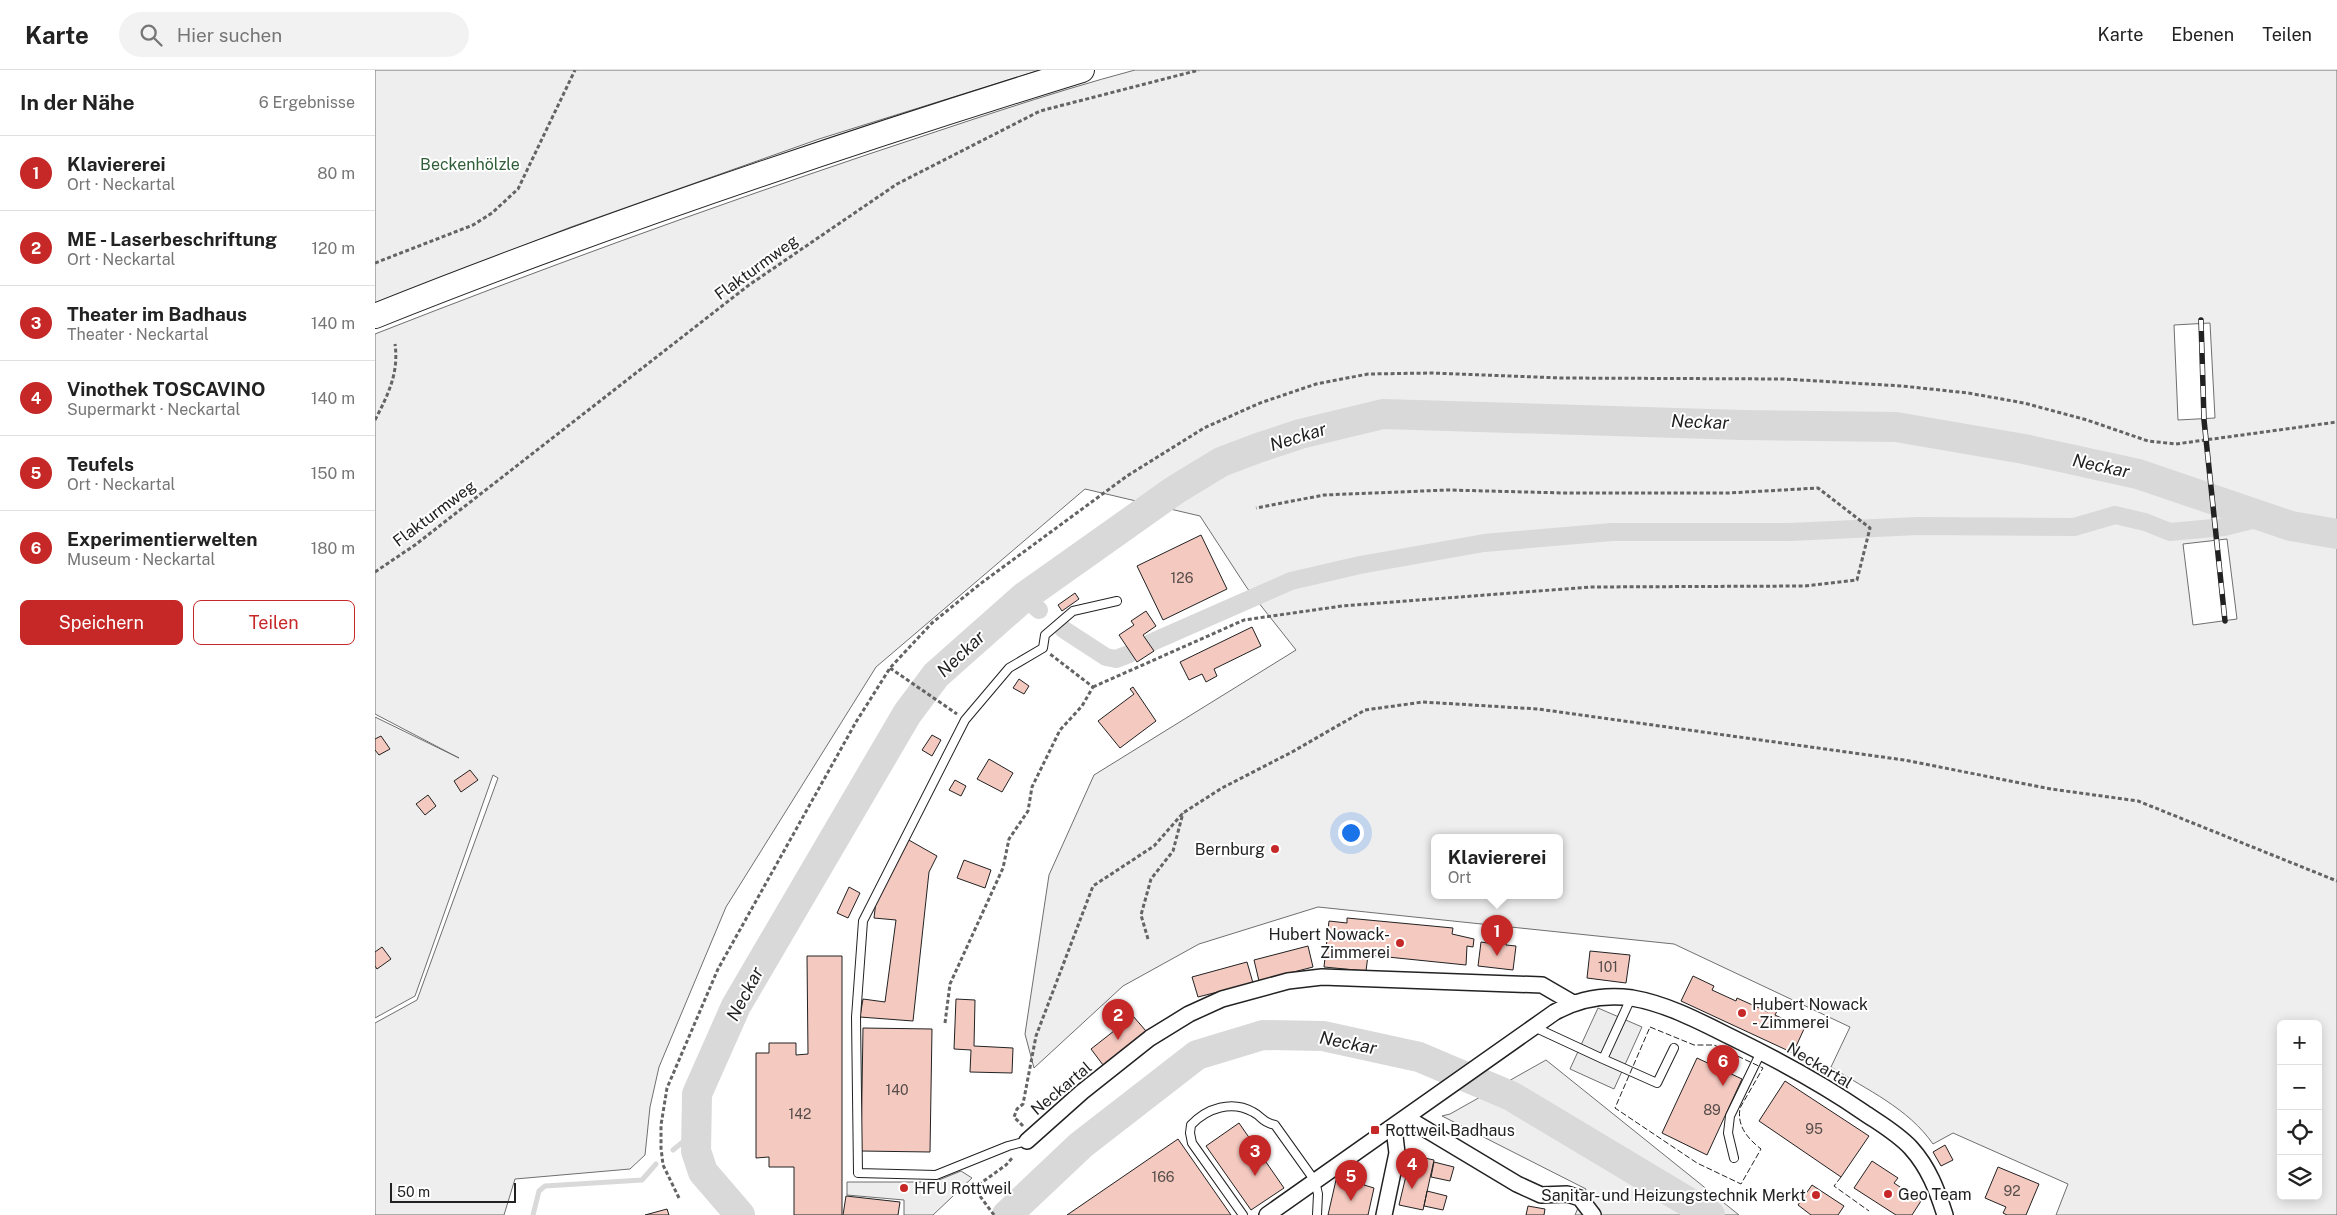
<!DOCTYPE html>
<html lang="de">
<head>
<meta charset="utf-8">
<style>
  :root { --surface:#fff; --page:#f2f2f2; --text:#222; --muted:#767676; --line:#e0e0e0; --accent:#c62828 }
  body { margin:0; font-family:"Public Sans",sans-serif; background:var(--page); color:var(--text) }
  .controls { position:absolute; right:15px; bottom:15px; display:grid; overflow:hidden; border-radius:8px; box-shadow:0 2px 12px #0003 }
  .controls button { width:45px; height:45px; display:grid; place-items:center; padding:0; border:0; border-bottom:1px solid var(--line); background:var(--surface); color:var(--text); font:25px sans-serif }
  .scale { position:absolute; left:15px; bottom:12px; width:126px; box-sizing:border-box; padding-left:5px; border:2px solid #222; border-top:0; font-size:14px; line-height:18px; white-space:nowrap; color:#222; -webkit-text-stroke:4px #fff; paint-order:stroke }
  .you { position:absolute; left:975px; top:762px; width:18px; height:18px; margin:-12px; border:4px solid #fff; border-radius:50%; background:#1a73e8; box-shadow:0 0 0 8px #1a73e833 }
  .badge { display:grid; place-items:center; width:32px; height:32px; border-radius:50%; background:var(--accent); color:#fff; font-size:16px; font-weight:700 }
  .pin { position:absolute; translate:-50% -41px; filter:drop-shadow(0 1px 2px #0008) }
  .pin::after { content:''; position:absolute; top:26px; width:18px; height:15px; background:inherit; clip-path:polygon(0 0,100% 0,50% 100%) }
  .popup { position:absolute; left:1056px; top:764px; width:132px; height:65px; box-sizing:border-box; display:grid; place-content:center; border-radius:8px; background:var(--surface); filter:drop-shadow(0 1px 4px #0005); font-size:16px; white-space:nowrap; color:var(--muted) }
  .popup b { font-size:19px; color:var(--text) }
  .popup::after { content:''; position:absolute; left:50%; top:100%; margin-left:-10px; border:10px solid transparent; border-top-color:var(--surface) }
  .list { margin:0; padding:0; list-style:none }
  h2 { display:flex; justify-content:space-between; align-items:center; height:65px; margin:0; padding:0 20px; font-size:21px }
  h2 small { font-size:16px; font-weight:400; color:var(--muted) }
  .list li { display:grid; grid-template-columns:32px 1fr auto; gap:15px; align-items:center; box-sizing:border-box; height:75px; padding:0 20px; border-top:1px solid var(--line) }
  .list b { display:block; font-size:19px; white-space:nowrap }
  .list p { margin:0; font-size:16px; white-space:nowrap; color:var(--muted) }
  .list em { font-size:16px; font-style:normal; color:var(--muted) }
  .actions { display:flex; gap:10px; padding:15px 20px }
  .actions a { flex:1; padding:11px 0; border:1px solid var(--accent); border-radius:8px; text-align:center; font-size:18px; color:var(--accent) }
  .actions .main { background:var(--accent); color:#fff }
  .icon { flex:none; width:28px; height:28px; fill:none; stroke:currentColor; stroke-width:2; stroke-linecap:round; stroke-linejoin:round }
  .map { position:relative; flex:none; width:1962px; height:1145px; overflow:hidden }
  header { display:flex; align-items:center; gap:30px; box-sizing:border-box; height:70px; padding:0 25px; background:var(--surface); border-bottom:1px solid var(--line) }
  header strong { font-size:24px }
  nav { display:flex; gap:28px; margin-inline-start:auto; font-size:18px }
  .search { width:350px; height:45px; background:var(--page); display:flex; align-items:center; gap:12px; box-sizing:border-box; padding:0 18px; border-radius:28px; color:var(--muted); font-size:19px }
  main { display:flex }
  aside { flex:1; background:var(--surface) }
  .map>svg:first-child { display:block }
  .green { fill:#eee; stroke:#6f6f6f; fill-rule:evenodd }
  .parking { fill:#ededed; stroke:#6f6f6f }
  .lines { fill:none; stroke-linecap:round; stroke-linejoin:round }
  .stream { stroke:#d9d9d9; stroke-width:5 }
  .canal { stroke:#d9d9d9; stroke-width:18 }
  .river { stroke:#d9d9d9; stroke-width:30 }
  .building { fill:#f3c9c0; stroke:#222 }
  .lane-casing { stroke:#222; stroke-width:10 }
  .street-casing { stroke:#222; stroke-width:18 }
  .primary-casing { stroke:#222; stroke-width:26 }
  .path { stroke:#646464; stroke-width:3; stroke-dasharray:4 2.5; stroke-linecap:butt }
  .lane { stroke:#fff; stroke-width:8 }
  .street { stroke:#fff; stroke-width:15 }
  .primary { stroke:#fff; stroke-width:24 }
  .rail-casing { stroke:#222; stroke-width:5.5 }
  .rail { stroke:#fff; stroke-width:4; stroke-dasharray:11; stroke-linecap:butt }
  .fence { stroke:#222; stroke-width:1; stroke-dasharray:6 2.5; stroke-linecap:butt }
  .poi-dot { fill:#c62828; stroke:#fff; stroke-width:2 }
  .labels { text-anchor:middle; stroke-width:4; stroke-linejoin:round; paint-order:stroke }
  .number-label { font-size:14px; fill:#564c4a }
  .park-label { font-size:16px; fill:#2f5e38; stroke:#fff }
  .street-label { font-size:16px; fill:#222; stroke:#fff }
  .poi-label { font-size:16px; fill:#222; stroke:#fff; text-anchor:start }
  .water-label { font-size:18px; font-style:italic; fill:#222; stroke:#fff }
</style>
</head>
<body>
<header>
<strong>Karte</strong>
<div class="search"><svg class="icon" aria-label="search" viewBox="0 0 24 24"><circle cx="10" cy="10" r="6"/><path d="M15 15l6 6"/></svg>Hier suchen</div>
<nav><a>Karte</a><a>Ebenen</a><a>Teilen</a></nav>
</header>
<main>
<aside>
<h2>In der Nähe<small>6 Ergebnisse</small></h2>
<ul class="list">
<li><span class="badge">1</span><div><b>Klaviererei</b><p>Ort · Neckartal</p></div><em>80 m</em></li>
<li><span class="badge">2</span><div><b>ME - Laserbeschriftung</b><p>Ort · Neckartal</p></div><em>120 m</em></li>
<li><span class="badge">3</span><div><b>Theater im Badhaus</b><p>Theater · Neckartal</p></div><em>140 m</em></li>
<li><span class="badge">4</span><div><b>Vinothek TOSCAVINO</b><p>Supermarkt · Neckartal</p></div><em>140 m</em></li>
<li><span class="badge">5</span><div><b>Teufels</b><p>Ort · Neckartal</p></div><em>150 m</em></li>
<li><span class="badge">6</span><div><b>Experimentierwelten</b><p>Museum · Neckartal</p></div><em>180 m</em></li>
</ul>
<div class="actions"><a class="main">Speichern</a><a>Teilen</a></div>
</aside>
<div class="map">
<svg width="1962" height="1145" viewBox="0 0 1962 1145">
  <rect width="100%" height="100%" fill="#fff"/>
  <path class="green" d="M0 0H665L444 69 196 157 0 233Z
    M760 0H1962V1145H1681L1693 1114 1578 1063 1558 1074C1533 1038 1492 1020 1456 997L1475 957 1299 874 943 837 824 874 748 916 659 998 650 964 674 805 719 705 921 580 872 518 825 446 710 419 501 597 351 837 284 997 275 1037 270 1085 255 1099 140 1109 129 1145H0V953L42 930 123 708 118 705 40 926 0 948V647L84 688 0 644V264C163 200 328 140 494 84 582 55 670 24 760 0ZM1835 253 1840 348 1803 350 1799 255ZM1852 469 1862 549 1818 555 1808 474ZM1060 767H1184V825H1060ZM1906 954H1943V1126H1906Z
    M1171 990 1364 1145H1200L1211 1119 1067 1046 1075 1044Z"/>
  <path class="parking" d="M1223 938 1267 957 1239 1019 1195 999Z
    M586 1101 597 1108 558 1145H529V1130L472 1125V1112H559Z"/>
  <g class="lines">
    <path class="stream" d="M298 1080 320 1062
      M158 1145 164 1121 170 1116 267 1110 281 1094"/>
    <path class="canal" d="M649 527 664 540
      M688 559 731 587 741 589 754 584
      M775 573 916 511 985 495 1109 473 1237 462H1415L1543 456 1699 457 1740 445 1770 452 1795 462 1849 457 1889 447"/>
    <path class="river" d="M365 1145 328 1102 321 1081 322 1024 361 936 532 644 561 605 649 527 800 420 846 392 883 378 925 364 1008 344 1367 355 1521 357 1649 379 1763 404 1916 456 1962 464
      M632 1145 706 1075 822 985 888 965 948 966 1044 987 1136 1026 1335 1145"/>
  </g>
  <path class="building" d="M826 465 852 519 788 550 762 496Z
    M700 523 704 529 687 541 683 535Z
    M771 541 781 556 768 565 779 581 762 592 744 565 759 555 756 551Z
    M877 557 886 576 839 599 842 606 831 612 827 604 814 610 805 592Z
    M644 609 654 616 649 624 638 618Z
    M758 617 781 651 745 678 723 651 759 624 755 619Z
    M557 665 566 670 557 686 547 680Z
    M6 666 15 679 4 685 0 680V669Z
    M614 689 638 703 627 722 602 709Z
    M95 700 103 710 86 722 79 711Z
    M580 710 591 716 586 726 574 720Z
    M53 725 61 736 50 745 41 734Z
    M532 769 562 786 554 802 538 951 485 947 488 929 510 932 521 850 499 848 501 831Z
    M589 790 616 800 610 818 582 808Z
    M474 817 485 823 473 848 462 843Z
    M972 848 1078 858 1077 864 1099 869 1098 877 1092 876 1091 895 993 885 991 901 949 897 954 851 972 853Z
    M1125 868H1131V875L1141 876 1138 900 1103 896 1106 872 1125 875Z
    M933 876 938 897 884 911 879 890Z
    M7 877 16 889 2 899 0 896V882Z
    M1215 881 1255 885 1251 913 1212 908Z
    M432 886H467V1145H419V1097H394V1087L381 1088V983H394V973H421V985L433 984Z
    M872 892 878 913 823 927 817 907Z
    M1318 906 1339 916 1337 920 1361 931 1362 928 1393 942 1395 938 1402 941 1400 945 1429 959 1418 983 1306 931Z
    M581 929 600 930 599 976 638 978 637 1003 595 1002 596 980 579 979Z
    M758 946 771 961 728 995 716 979Z
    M488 958 557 959 555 1082 486 1081Z
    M1322 988 1367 1009 1332 1085 1287 1063Z
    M1410 1011 1494 1066 1466 1107 1384 1051Z
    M864 1053 909 1118 876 1140 831 1076Z
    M803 1069 856 1145H692Z
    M1570 1075 1578 1090 1566 1096 1558 1082Z
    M1036 1085 1059 1090 1048 1140 1024 1135Z
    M1497 1091 1523 1108 1519 1113 1546 1131 1537 1145H1521L1479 1118Z
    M1059 1092 1079 1097 1075 1111 1056 1107Z
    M1623 1097 1664 1114 1651 1145H1632L1628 1143 1631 1137 1610 1128Z
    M975 1106 990 1109 989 1115 999 1118 993 1145H953L961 1110 974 1112Z
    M1437 1115 1469 1136 1463 1145H1436L1423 1135Z
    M1052 1121 1072 1126 1068 1140 1049 1136Z
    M471 1126 525 1132 523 1145H468Z
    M1153 1136 1170 1139 1169 1145H1151Z
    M292 1139 294 1145H270Z"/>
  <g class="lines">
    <defs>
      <path id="lane" d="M1159 957 1228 989 1256 928
        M1228 989 1282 1013 1299 978
        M652 1071 633 1076 561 1105 483 1103 481 947 488 851 590 650 634 598 668 578 670 565 698 541 742 531
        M1359 1088 1353 1063 1355 1046 1386 982
        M868 1145 817 1073 815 1063 816 1055C832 1038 857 1030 878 1042 888 1047 886 1052 900 1055L940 1111 943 1124 942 1145"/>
      <path id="street" d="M1032 1048 1142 1114 1166 1125 1192 1124 1205 1128 1218 1145
        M652 1071 707 1022 775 968 814 944 847 929 913 911 947 907 1167 915 1198 933
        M892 1145 1180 942C1204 929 1229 924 1257 928 1292 934 1324 951 1356 967 1401 989 1446 1013 1488 1042 1504 1053 1522 1063 1536 1078 1554 1098 1562 1120 1570 1145
        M1009 1145 1022 1083 1019 1058"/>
      <path id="primary" d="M0 246C232 153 468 74 707 0"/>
    </defs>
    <use href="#lane" class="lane-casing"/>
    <use href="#street" class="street-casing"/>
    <use href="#primary" class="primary-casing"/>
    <path class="path" d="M0 193 98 155 117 143 143 119 200 0
      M0 350C13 325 24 303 20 274
      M0 502 40 475 374 215 522 114 665 41 824 0
      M515 598 582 644
      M718 617 869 550 967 536 1215 517 1430 516 1482 510 1495 458 1443 418 1354 423H1190L1073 420 949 425 881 438
      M773 869 766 845 776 809 798 781 808 743
      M570 953 575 914 628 798 634 769 653 741 657 717 685 660 707 636 718 617 675 584
      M648 1056 639 1047 642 1039 648 1034 661 966 718 816 779 776 808 743 847 718 917 682 990 640 1048 632 1163 639 1529 690 1676 719 1763 731 1962 811
      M304 1128 288 1095 286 1078V1055L292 1018 343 899 481 652 515 598 557 553 605 514 752 406 829 358 885 333 941 314 993 304 1056 303 1186 308 1409 309 1527 316 1593 323 1649 333 1712 350 1773 371 1801 374 1962 352
      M619 1145 599 1118 631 1095 638 1087"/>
    <use href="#lane" class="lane"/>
    <use href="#street" class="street"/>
    <use href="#primary" class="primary"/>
    <defs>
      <path id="rail" d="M1826 250 1829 350 1850 551"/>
    </defs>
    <use href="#rail" class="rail-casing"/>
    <use href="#rail" class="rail"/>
    <path class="fence" d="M1275 957 1319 975H1339L1388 998 1365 1038C1362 1056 1372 1068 1386 1079L1366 1114 1322 1093 1240 1038Z
      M1466 1107 1459 1116 1494 1141"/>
  </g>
  <g class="poi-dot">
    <circle cx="900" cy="779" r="5"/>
    <circle cx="1025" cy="873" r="5"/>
    <circle cx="1367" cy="943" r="5"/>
    <rect x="995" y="1055" width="10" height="10" rx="2.5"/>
    <circle cx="529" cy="1118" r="5"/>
    <circle cx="1513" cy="1124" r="5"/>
    <circle cx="1441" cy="1125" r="5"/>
  </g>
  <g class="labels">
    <g class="number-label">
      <text x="807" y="513">126</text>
      <text x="1233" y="902">101</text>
      <text x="522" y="1025">140</text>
      <text x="1337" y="1045">89</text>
      <text x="425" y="1049">142</text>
      <text x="1439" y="1064">95</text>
      <text x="788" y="1112">166</text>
      <text x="1637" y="1126">92</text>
    </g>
    <g class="park-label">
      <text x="95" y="100">Beckenhölzle</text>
    </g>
    <g class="street-label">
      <text transform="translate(381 197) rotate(-36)" y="6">Flakturmweg</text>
      <text transform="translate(59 443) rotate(-37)" y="6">Flakturmweg</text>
      <text transform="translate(1445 995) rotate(31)" y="6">Neckartal</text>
      <text transform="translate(686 1018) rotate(-40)" y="6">Neckartal</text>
    </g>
    <g class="poi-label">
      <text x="890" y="785" text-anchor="end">Bernburg</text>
      <text x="1015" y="870" text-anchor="end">Hubert Nowack-<tspan x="1015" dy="18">Zimmerei</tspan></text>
      <text x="1377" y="940">Hubert Nowack<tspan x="1377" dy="18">- Zimmerei</tspan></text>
      <text x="1010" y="1066">Rottweil Badhaus</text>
      <text x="539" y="1124">HFU Rottweil</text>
      <text x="1523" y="1130">Geo Team</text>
      <text x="1431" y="1131" text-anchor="end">Sanitar- und Heizungstechnik Merkt</text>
    </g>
    <g class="water-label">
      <text transform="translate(1325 352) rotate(2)" y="6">Neckar</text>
      <text transform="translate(923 367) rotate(-17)" y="6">Neckar</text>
      <text transform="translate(1726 396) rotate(12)" y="6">Neckar</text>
      <text transform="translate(586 584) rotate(-43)" y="6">Neckar</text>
      <text transform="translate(370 924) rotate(-62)" y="6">Neckar</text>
      <text transform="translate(973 973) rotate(11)" y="6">Neckar</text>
    </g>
  </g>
</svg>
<div class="controls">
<button>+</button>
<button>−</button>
<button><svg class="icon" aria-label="locate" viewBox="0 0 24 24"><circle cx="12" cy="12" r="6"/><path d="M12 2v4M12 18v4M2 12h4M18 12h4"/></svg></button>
<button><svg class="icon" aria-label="layers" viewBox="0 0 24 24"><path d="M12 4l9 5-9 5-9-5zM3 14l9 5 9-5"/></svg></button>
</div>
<div class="scale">50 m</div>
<div class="you"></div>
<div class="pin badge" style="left:1122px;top:886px">1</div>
<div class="popup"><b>Klaviererei</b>Ort</div>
<div class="pin badge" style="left:743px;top:970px">2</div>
<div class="pin badge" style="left:880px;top:1106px">3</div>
<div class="pin badge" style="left:1037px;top:1119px">4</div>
<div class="pin badge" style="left:976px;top:1131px">5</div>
<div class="pin badge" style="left:1348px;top:1016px">6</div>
</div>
</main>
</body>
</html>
